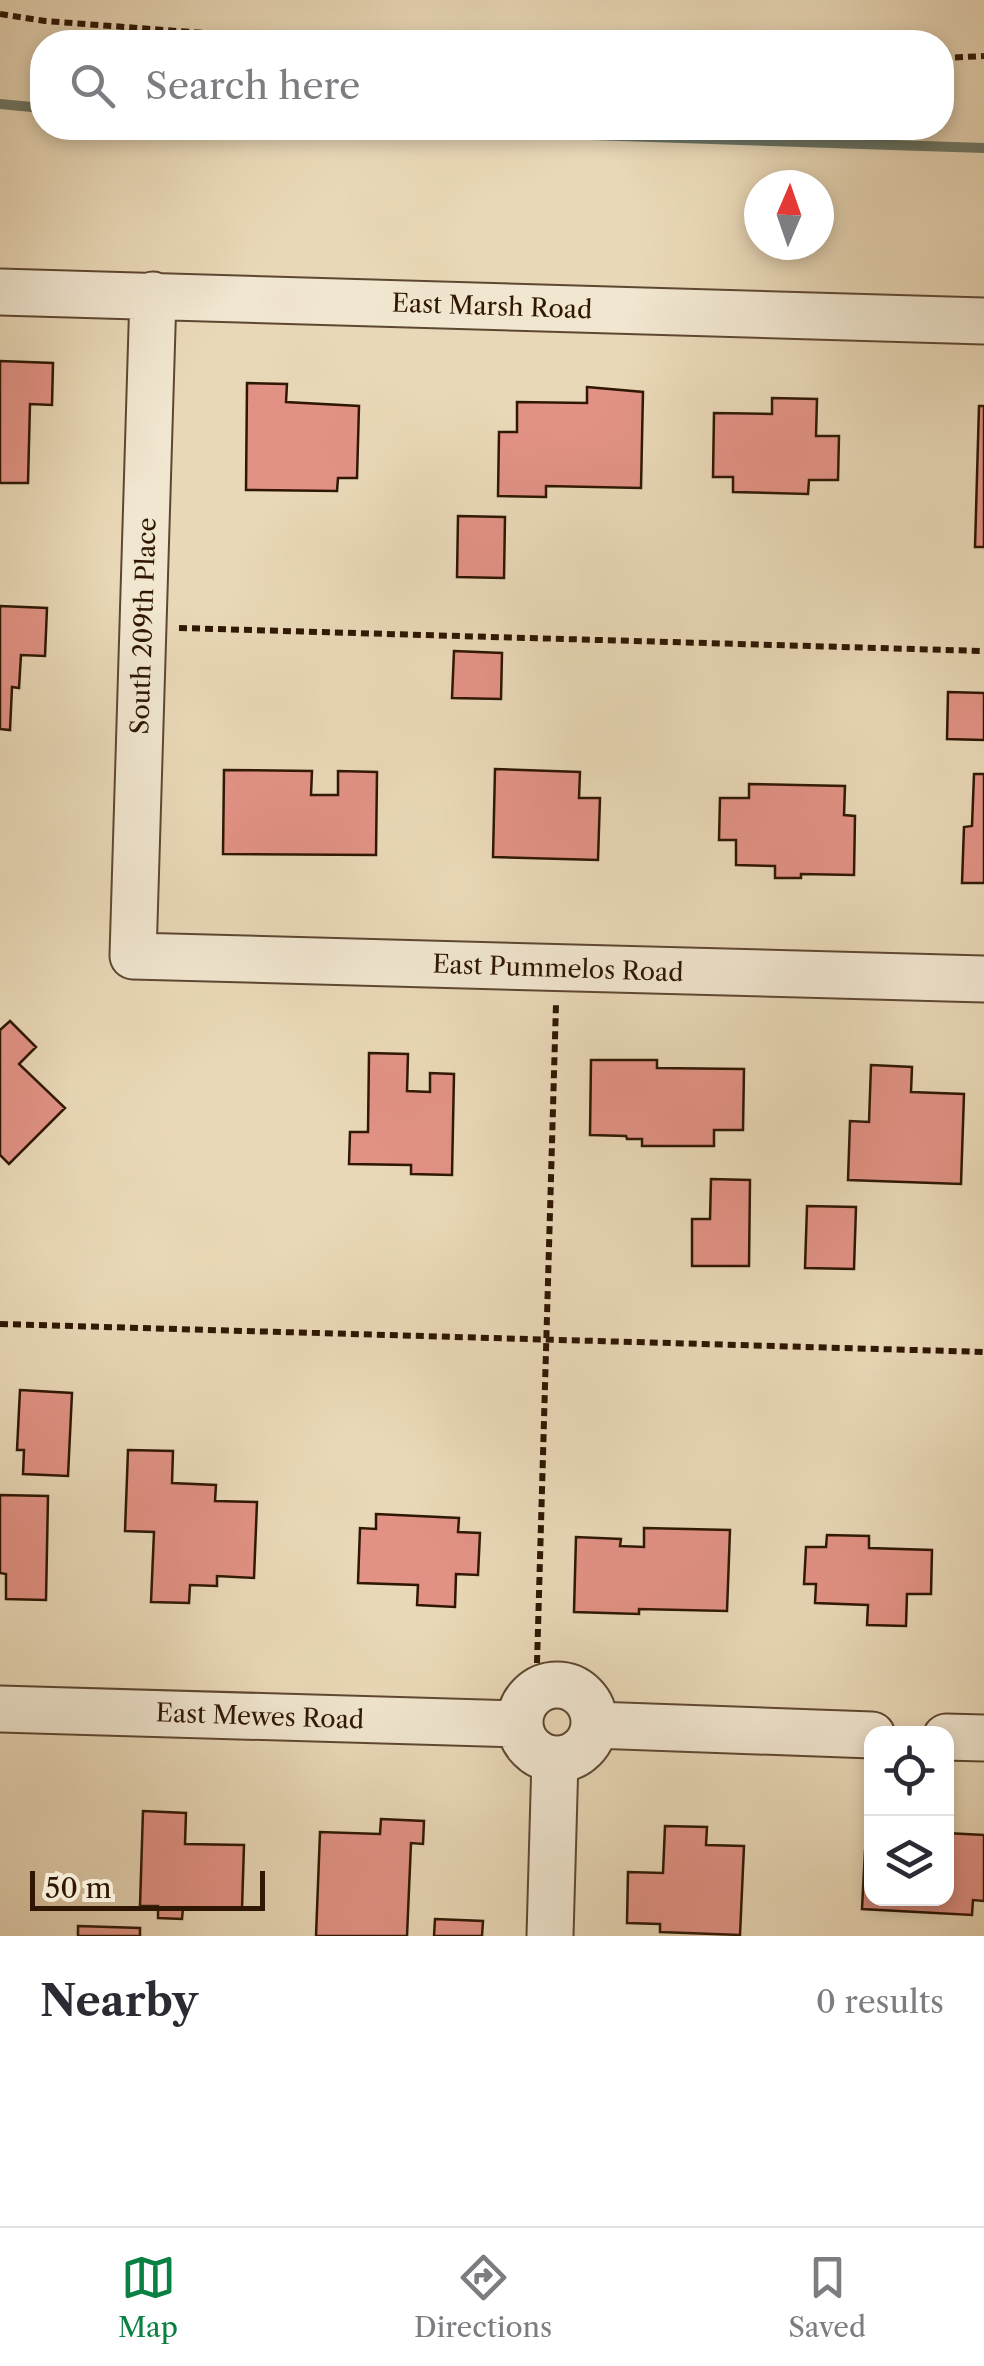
<!DOCTYPE html>
<html lang="en">
<head>
<meta charset="utf-8">
<style>
  :root { --surface:#fff; --page:#f2f2f3; --text:#2b2b33; --muted:#7c7c81; --line:#e1e1e2; --accent:#0b8043 }
  body { margin:0; font-family:"Libre Caslon Text",serif; background:var(--page); color:var(--text) }
  .controls { position:absolute; right:30px; bottom:30px; display:grid; overflow:hidden; border-radius:20px; box-shadow:0 5px 15px #0003 }
  .controls button { width:90px; height:90px; display:grid; place-items:center; padding:0; border:0; border-bottom:2px solid var(--line); background:var(--surface); color:var(--text); font:50px sans-serif }
  .compass { position:absolute; left:744px; top:170px; width:90px; height:90px; border-radius:50%; background:var(--surface); box-shadow:0 5px 15px #0003; rotate:2deg }
  .scale { position:absolute; left:30px; bottom:25px; width:235px; box-sizing:border-box; padding-left:10px; border:5px solid #2f1704; border-top:0; font-size:28px; line-height:35px; white-space:nowrap; color:#2f1704; -webkit-text-stroke:8px #f1e6d0; paint-order:stroke }
  .list { margin:0; padding:0; list-style:none }
  h2 { display:flex; justify-content:space-between; align-items:center; height:130px; margin:0; padding:0 40px; font-size:42px }
  h2 small { font-size:32px; font-weight:400; color:var(--muted) }
  .icon { flex:none; width:55px; height:55px; fill:none; stroke:currentColor; stroke-width:2; stroke-linecap:round; stroke-linejoin:round }
  .map { position:relative; flex:none; width:984px; height:1936px; overflow:hidden }
  .search { position:absolute; background:var(--surface); box-shadow:0 5px 15px #0003; left:30px; right:30px; top:30px; height:110px; display:flex; align-items:center; gap:25px; box-sizing:border-box; padding:0 35px; border-radius:40px; color:var(--muted); font-size:38px }
  .sheet { height:290px; background:var(--surface) }
  nav { display:flex; justify-content:space-around; align-items:center; box-sizing:border-box; height:140px; border-top:2px solid var(--line); background:var(--surface); font-size:28px; color:var(--muted) }
  nav a { display:grid; justify-items:center; gap:5px }
  nav .on { color:var(--accent) }
  .map>svg:first-child { display:block }
  .lines { fill:none; stroke-linecap:round; stroke-linejoin:round }
  .stream { stroke:#6d7969; stroke-width:10 }
  .building { fill:#e29285; stroke:#2f1704; stroke-width:2.5 }
  .minor-casing { stroke:#5e4731; stroke-width:49 }
  .path { stroke:#2f1704; stroke-width:6; stroke-dasharray:8 5; stroke-linecap:butt }
  .minor { stroke:#f1e6d0; stroke-width:45 }
  .labels { text-anchor:middle; stroke-width:8; stroke-linejoin:round; paint-order:stroke }
  .street-label { font-size:25px; fill:#2f1704; stroke:#f1e6d0 }
</style>
</head>
<body>
<div class="map">
<svg width="984" height="1936" viewBox="0 0 984 1936">
  <rect width="100%" height="100%" fill="#e9d8b7"/>
  <filter id="stains"><feTurbulence type="fractalNoise" baseFrequency=".002" numOctaves="4"/><feColorMatrix values="0 0 0 0 .2 0 0 0 0 .09 0 0 0 0 .02 0 0 0 .5 -.17"/></filter>
  <radialGradient id="worn" r=".72"><stop offset=".6" stop-color="#630" stop-opacity="0"/><stop offset="1" stop-color="#630" stop-opacity=".3"/></radialGradient>
  <g class="lines">
    <path class="stream" d="M0 104 42 108
      M379 128 984 148"/>
  </g>
  <path class="building" d="M0 361 53 363 52 405 30 404 28 483H0Z
    M247 383 287 384 286 402 359 406 357 478H338L337 491 246 490Z
    M587 387 643 392 641 488 546 486V497L498 496 499 432H517V402L587 403Z
    M772 398 817 399 816 436H839L838 480H809L808 494 733 492V477H713L714 413 772 414Z
    M979 406H984V547H975Z
    M458 516 505 517 504 578 457 577Z
    M0 606 47 608 45 656 21 655 19 688 12 687 10 730 0 729Z
    M454 651 502 653 501 699 452 698Z
    M948 692 984 693V740L947 739Z
    M495 769 580 772 579 798H600L598 860 493 857Z
    M224 770 312 771 311 795H338V771L377 772 376 855 223 854Z
    M974 774H984V883H962L964 827 972 826Z
    M749 784 845 786 844 815 855 816 854 875 801 874V878H775V866L736 865V840H719L720 798H749Z
    M10 1021 36 1047 19 1064 65 1108 9 1164 0 1155V1030Z
    M369 1053 408 1054 407 1091 430 1092V1073L454 1074 452 1175 411 1174V1165L349 1164 350 1132H368Z
    M591 1060H657V1068L744 1069 743 1130H714V1146H642V1139H627L626 1136 590 1135Z
    M871 1065 912 1067 911 1092 964 1094 961 1184 848 1180 850 1121 869 1122Z
    M711 1179 750 1180 749 1266H692V1219H710Z
    M807 1206 856 1207 854 1269 805 1268Z
    M20 1390 72 1393 68 1476 23 1474 24 1450H17Z
    M128 1450 173 1451 172 1483 216 1485 215 1501 257 1502 254 1578 217 1576V1586L190 1585 189 1603 151 1602 154 1532 125 1531Z
    M0 1495 48 1496 46 1600 6 1599V1574L0 1573Z
    M376 1514 459 1518 458 1532 480 1533 478 1575 456 1574 455 1607 417 1605 418 1585 358 1583 360 1528 376 1529Z
    M644 1528 730 1530 727 1611 639 1609V1614L574 1612 576 1537 621 1539 620 1546 644 1547Z
    M827 1535 869 1536V1548L932 1550 931 1594H907L906 1626 867 1625 868 1605 815 1603 816 1584H804L806 1547H826Z
    M143 1811 186 1813 185 1844 244 1845 242 1909 183 1908 182 1919 158 1918V1906H140Z
    M381 1819 424 1821 423 1844 411 1843 407 1936H316L320 1832 380 1834Z
    M665 1826 707 1827 706 1845 744 1846 740 1935 660 1932V1924L627 1923 628 1872 663 1873Z
    M946 1833 984 1835V1901L973 1900 972 1915 862 1909 865 1851 872 1852V1898H946Z
    M435 1919 483 1921 482 1936H434Z
    M78 1926 140 1928V1936H78Z"/>
  <g class="lines">
    <defs>
      <path id="minor" d="M0 292 984 321
        M153 295 133 956 984 979
        M520 1722a37 37 0 1 1 74 0a37 37 0 1 1-74 0Z
        M0 1709 520 1724
        M594 1725 872 1735
        M946 1737 984 1738
        M550 1936 555 1759"/>
    </defs>
    <use href="#minor" class="minor-casing"/>
    <path class="path" d="M0 14 45 21 324 42
      M942 58 984 56
      M179 628 984 651
      M0 1324 984 1352
      M537 1663 556 1004"/>
    <use href="#minor" class="minor"/>
  </g>
  <g class="labels">
    <g class="street-label">
      <text transform="translate(492 306) rotate(2)" y="9">East Marsh Road</text>
      <text transform="translate(143 626) rotate(-88)" y="9">South 209th Place</text>
      <text transform="translate(558 968) rotate(2)" y="9">East Pummelos Road</text>
      <text transform="translate(260 1716) rotate(2)" y="9">East Mewes Road</text>
    </g>
  </g>
  <rect width="100%" height="100%" filter="url(#stains)"/>
  <rect width="100%" height="100%" fill="url(#worn)"/>
</svg>
<div class="controls">
<button><svg class="icon" aria-label="locate" viewBox="0 0 24 24"><circle cx="12" cy="12" r="6"/><path d="M12 2v4M12 18v4M2 12h4M18 12h4"/></svg></button>
<button><svg class="icon" aria-label="layers" viewBox="0 0 24 24"><path d="M12 4l9 5-9 5-9-5zM3 14l9 5 9-5"/></svg></button>
</div>
<svg class="compass" viewBox="-18 -18 36 36"><path d="M0-13l5 13h-10z" fill="#e53935"/><path d="M0 13l5-13h-10z" fill="#7c7c81"/></svg>
<div class="scale">50 m</div>
<div class="search"><svg class="icon" aria-label="search" viewBox="0 0 24 24"><circle cx="10" cy="10" r="6"/><path d="M15 15l6 6"/></svg>Search here</div>
</div>
<section class="sheet">
<h2>Nearby<small>0 results</small></h2>
<ul class="list">
</ul>
</section>
<nav>
<a class="on"><svg class="icon" aria-label="map" viewBox="0 0 24 24"><path d="M3 6l6-2 6 2 6-2v14l-6 2-6-2-6 2zM9 4v14M15 6v14"/></svg>Map</a>
<a><svg class="icon" aria-label="directions" viewBox="0 0 24 24"><path d="M12 3l9 9-9 9-9-9zM9 14v-3h6M13 9l2 2-2 2"/></svg>Directions</a>
<a><svg class="icon" aria-label="saved" viewBox="0 0 24 24"><path d="M7 4h10v16l-5-4-5 4z"/></svg>Saved</a>
</nav>
</body>
</html>
